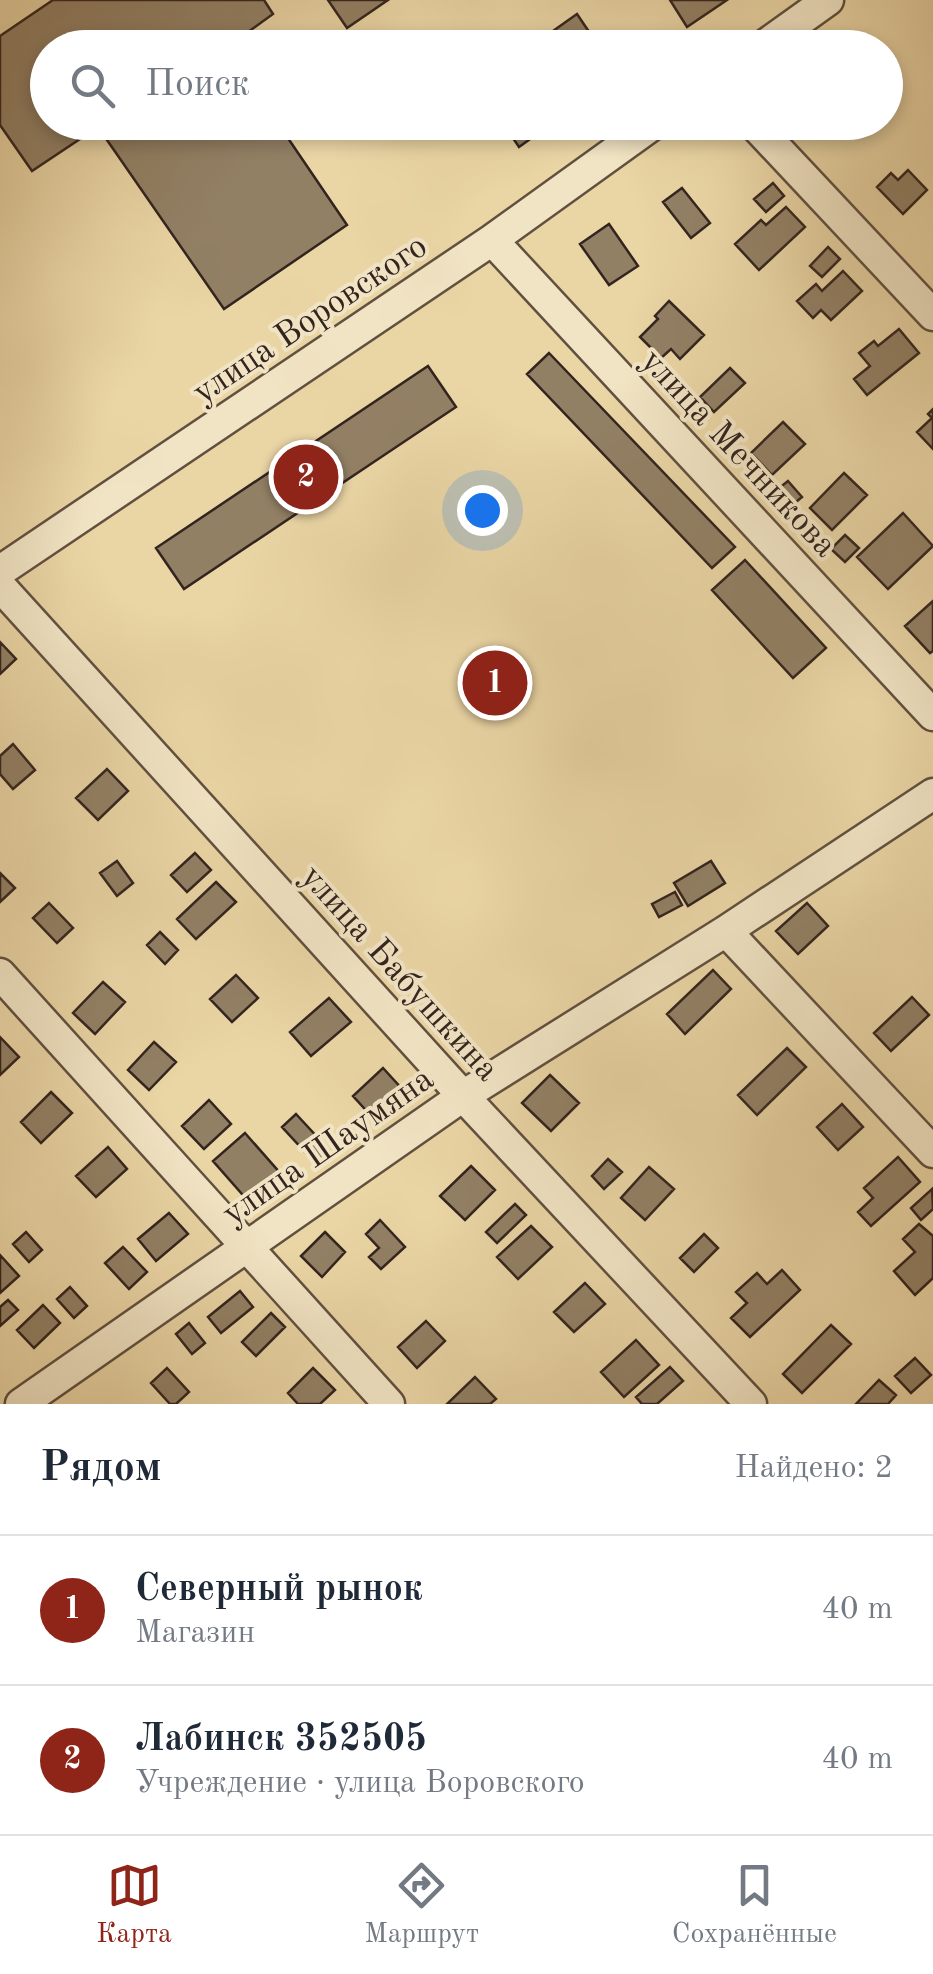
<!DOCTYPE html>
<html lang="ru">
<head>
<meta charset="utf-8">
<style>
  :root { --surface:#fff; --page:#f6f6f7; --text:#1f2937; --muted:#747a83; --line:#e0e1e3; --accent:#8f2418 }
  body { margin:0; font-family:"Old Standard TT",serif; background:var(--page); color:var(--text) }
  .you { position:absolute; left:482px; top:510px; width:35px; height:35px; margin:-25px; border:8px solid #fff; border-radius:50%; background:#1a73e8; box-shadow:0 0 0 15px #1a73e833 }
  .badge { display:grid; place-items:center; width:65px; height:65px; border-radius:50%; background:var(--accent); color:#fff; font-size:32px; font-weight:700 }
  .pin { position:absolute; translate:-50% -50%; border:5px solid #fff; box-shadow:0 2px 10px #0006 }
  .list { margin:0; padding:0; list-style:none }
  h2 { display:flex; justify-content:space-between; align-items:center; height:130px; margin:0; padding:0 40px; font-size:42px }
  h2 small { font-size:32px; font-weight:400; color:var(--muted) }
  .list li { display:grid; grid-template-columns:65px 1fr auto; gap:30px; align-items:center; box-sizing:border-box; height:150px; padding:0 40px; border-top:2px solid var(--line) }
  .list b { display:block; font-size:38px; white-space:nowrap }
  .list p { margin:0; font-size:32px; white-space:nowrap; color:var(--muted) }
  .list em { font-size:32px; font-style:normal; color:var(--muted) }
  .icon { flex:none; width:55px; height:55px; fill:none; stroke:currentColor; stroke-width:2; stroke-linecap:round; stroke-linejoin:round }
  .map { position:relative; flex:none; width:933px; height:1404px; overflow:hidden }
  .search { position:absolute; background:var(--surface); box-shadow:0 5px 15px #0003; left:30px; right:30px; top:30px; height:110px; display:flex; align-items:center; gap:25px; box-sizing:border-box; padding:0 35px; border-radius:55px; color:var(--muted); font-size:38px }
  .sheet { height:430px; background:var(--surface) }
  nav { display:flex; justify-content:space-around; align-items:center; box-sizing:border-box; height:140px; border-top:2px solid var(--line); background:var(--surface); font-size:28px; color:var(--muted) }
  nav a { display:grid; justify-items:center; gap:5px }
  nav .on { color:var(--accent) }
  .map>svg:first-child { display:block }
  .building { fill:#928065; stroke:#33241f; stroke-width:2.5 }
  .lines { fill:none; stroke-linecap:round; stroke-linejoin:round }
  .street-casing { stroke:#615040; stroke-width:35 }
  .street { stroke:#f1e4c4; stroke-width:30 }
  .labels { text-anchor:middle; stroke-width:8; stroke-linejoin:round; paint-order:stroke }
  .street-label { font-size:35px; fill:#33241f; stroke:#f1e4c4 }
</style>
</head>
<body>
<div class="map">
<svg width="933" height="1404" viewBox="0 0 933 1404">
  <rect width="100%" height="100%" fill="#ead5a5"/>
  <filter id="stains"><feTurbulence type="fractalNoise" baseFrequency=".002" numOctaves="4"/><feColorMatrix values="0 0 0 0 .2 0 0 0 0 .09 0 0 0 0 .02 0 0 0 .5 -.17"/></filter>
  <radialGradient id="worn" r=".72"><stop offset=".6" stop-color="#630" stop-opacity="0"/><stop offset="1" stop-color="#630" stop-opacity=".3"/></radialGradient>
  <path class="building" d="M53 0H264L273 14 226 48H48V122H277L347 225 224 309 98 127 32 171 0 125V36Z
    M328 0H388L347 28Z
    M670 0H727L687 27Z
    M577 14 600 48H529Z
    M502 122H554L519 147Z
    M908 170 927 190 903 214 877 187 891 173 898 180Z
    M773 183 784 196 766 212 754 199Z
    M682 188 710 223 691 238 663 202Z
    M786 207 805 227 759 270 735 244 761 220 766 225Z
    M609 224 638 266 609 285 580 244Z
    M828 247 840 259 822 277 810 266Z
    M843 271 862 291 831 320 821 310 813 318 797 301 816 284 822 291Z
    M669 301 704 335 680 359 671 349 661 358 640 337 658 319 655 316Z
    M899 329 919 353 867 395 854 379 870 366 859 353 874 341 878 346Z
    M549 353 735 547 712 568 527 374Z
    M428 366 456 407 184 589 156 548Z
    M730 368 745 383 714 412 700 397Z
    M933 409V449L917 432 932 418 928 414Z
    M783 422 805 444 772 475 751 453Z
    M844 473 867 495 832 530 810 508Z
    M788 481 802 497 791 506 778 489Z
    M903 513 933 546 888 589 857 557Z
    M845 535 859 548 845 562 831 549Z
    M745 560 826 648 793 678 712 590Z
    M933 601V651L930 653 905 626Z
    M0 642 16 659 0 674Z
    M13 744 35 770 13 789 0 774V756Z
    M107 769 128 791 98 820 76 798Z
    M195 853 211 870 187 892 171 875Z
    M117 861 133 883 117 896 100 873Z
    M711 861 725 883 688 906 674 883Z
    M0 873 15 888 0 902Z
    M216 882 236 902 196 939 177 919Z
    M675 892 682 905 659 917 652 904Z
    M49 903 73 928 57 943 33 918Z
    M807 903 828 926 798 954 776 931Z
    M160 932 178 950 165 964 147 945Z
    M713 970 731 989 685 1034 667 1014Z
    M236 975 258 998 232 1022 210 999Z
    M103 982 125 1002 95 1034 73 1013Z
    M912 997 929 1015 891 1051 874 1033Z
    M329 998 351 1022 311 1056 290 1032Z
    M0 1037 19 1057 0 1075Z
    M154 1042 176 1062 149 1090 128 1070Z
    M787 1048 806 1067 757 1115 738 1095Z
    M383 1068 403 1090 373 1118 353 1096Z
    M550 1075 579 1103 551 1131 522 1103Z
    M51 1092 72 1113 41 1143 21 1122Z
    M209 1100 231 1124 204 1149 182 1126Z
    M842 1104 863 1127 838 1150 817 1127Z
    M296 1114 331 1152 317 1165 282 1127Z
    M245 1133 281 1174 249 1202 213 1161Z
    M108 1147 127 1169 96 1197 76 1176Z
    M898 1157 920 1182 871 1226 858 1212 873 1198 864 1188Z
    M608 1159 622 1172 604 1189 592 1176Z
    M471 1166 495 1190 465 1220 440 1196Z
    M649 1167 674 1189 645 1220 621 1198Z
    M932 1189 933 1209 921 1220 911 1208Z
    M515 1204 526 1215 497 1243 486 1232Z
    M169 1213 188 1234 156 1261 138 1239Z
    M380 1220 405 1247 381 1269 369 1257 379 1248 366 1234Z
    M919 1224 933 1236V1278L915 1295 894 1271 915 1252 903 1239Z
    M531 1226 552 1247 518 1279 497 1257Z
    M26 1232 42 1250 29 1262 13 1244Z
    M325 1232 345 1252 322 1277 301 1256Z
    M704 1234 718 1248 694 1272 680 1258Z
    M123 1247 147 1272 129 1289 105 1263Z
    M0 1255 19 1276 0 1293Z
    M782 1270 800 1290 750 1337 731 1318 747 1303 736 1292 757 1273 767 1284Z
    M585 1283 605 1304 574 1332 554 1312Z
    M70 1287 87 1306 74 1318 57 1299Z
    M240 1291 253 1307 221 1333 208 1317Z
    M8 1300 18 1310 0 1326V1307Z
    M43 1305 60 1323 34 1348 17 1330Z
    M271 1313 285 1327 256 1356 242 1342Z
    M426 1321 445 1341 417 1368 398 1347Z
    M189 1323 205 1343 192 1354 176 1334Z
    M831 1325 851 1344 802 1393 783 1374Z
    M636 1340 659 1365 624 1397 601 1372Z
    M915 1358 931 1375 911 1393 895 1376Z
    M670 1367 683 1381 657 1404H642L636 1397Z
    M167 1368 189 1392 176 1404H170L151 1383Z
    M313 1368 335 1390 320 1404H298L288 1393Z
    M475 1377 496 1399 490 1404H447Z
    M879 1380 896 1395 888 1404H856Z"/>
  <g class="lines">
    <defs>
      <path id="street" d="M761 48 828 0
        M752 122 933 315
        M492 240 933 715
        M0 571 492 240 656 122
        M0 586 463 1096 751 1404
        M726 931 933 1152
        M0 974 389 1404
        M21 1404 463 1096 726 931 933 794"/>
    </defs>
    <use href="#street" class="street-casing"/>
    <use href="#street" class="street"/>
  </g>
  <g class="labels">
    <g class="street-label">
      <text transform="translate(309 318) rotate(-34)" y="12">улица Воровского</text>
      <text transform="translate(740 452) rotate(47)" y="12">улица Мечникова</text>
      <text transform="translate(401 972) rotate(48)" y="12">улица Бабушкина</text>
      <text transform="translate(327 1145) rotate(-35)" y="12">улица Шаумяна</text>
    </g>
  </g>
  <rect width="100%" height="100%" filter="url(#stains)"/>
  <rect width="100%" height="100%" fill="url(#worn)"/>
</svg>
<div class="you"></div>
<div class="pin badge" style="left:495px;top:683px">1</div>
<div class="pin badge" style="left:306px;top:477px">2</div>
<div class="search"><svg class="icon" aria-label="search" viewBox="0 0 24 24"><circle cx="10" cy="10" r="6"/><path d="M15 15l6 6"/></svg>Поиск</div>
</div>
<section class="sheet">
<h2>Рядом<small>Найдено: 2</small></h2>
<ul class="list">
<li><span class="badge">1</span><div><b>Северный рынок</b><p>Магазин</p></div><em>40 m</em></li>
<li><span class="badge">2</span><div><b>Лабинск 352505</b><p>Учреждение · улица Воровского</p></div><em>40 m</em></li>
</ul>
</section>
<nav>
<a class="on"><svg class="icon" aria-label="map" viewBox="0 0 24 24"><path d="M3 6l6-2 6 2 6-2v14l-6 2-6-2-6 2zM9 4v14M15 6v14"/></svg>Карта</a>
<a><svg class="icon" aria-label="directions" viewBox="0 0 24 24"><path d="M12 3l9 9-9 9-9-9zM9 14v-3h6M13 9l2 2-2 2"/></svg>Маршрут</a>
<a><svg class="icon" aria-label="saved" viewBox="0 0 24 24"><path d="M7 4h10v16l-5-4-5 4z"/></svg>Сохранённые</a>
</nav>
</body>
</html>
